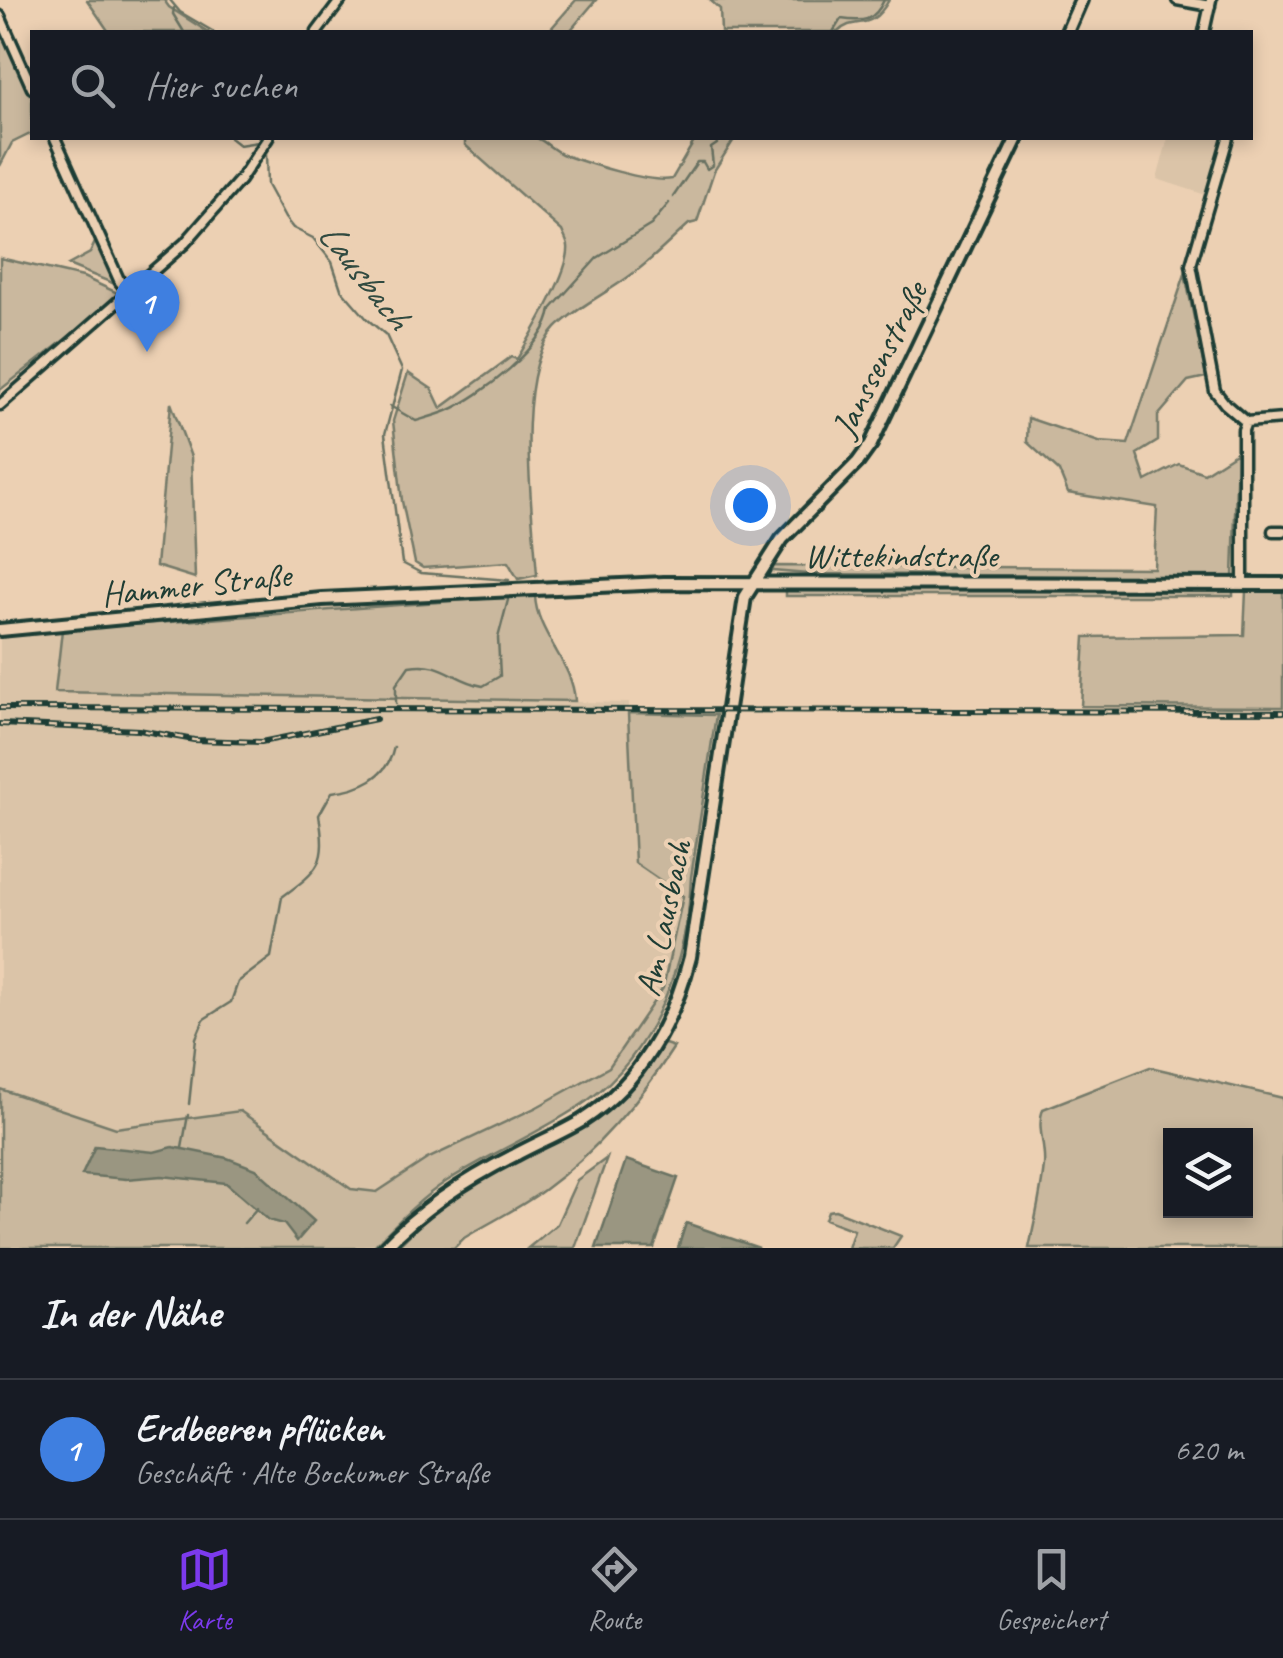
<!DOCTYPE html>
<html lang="de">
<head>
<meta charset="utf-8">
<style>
  :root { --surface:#171b24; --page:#20242c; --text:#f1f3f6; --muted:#9ea1a6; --line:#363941; --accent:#7c3aed }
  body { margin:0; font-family:Caveat,sans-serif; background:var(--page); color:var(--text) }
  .controls { position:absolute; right:30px; bottom:30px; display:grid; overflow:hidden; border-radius:0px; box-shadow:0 5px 15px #0003 }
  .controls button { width:90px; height:90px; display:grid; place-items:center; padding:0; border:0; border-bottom:2px solid var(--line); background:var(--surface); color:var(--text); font:50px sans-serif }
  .you { position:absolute; left:750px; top:505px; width:35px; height:35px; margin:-25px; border:8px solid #fff; border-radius:50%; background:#1a73e8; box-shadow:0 0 0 15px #1a73e833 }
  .badge { display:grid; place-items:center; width:65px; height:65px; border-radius:50%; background:var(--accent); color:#fff; font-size:32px; font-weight:700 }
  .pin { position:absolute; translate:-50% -82px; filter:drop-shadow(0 2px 5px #0008) }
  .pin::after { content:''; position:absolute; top:52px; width:35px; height:30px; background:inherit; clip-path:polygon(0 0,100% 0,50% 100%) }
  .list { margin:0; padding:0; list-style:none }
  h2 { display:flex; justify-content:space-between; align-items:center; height:130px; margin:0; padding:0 40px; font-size:42px }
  h2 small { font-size:32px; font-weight:400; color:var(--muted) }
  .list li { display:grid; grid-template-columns:65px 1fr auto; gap:30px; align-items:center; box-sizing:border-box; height:140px; padding:0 40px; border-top:2px solid var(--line) }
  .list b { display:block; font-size:38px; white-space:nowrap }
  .list p { margin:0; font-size:32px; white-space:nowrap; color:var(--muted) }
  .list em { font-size:32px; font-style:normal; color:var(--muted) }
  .icon { flex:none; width:55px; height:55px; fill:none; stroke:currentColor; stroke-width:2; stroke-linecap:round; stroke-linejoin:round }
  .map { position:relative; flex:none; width:1283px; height:1248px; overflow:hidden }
  .search { position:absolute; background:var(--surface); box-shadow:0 5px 15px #0003; left:30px; right:30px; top:30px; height:110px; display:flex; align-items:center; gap:25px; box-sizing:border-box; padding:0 35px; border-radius:0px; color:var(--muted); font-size:38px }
  .sheet { height:270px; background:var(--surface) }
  nav { display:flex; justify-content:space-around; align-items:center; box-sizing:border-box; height:140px; border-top:2px solid var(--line); background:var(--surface); font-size:28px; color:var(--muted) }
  nav a { display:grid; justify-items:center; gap:5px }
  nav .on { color:var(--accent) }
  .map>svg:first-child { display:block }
  .built { fill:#dbc4a8 }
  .green { fill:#cab89e; stroke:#747a69; stroke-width:2.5; fill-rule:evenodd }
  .water { fill:#9a9681; stroke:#697262; stroke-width:2.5 }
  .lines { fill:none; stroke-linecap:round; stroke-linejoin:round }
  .stream { stroke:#697262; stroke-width:2.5 }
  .minor-casing { stroke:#1f3d34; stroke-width:15 }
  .secondary-casing { stroke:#1f3d34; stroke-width:18 }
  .minor { stroke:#ecd0b3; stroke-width:8 }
  .secondary { stroke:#ecd0b3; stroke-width:10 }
  .rail-casing { stroke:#1f3d34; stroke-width:6 }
  .rail { stroke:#ecd0b3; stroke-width:2.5; stroke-dasharray:8; stroke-linecap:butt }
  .labels { text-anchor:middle; stroke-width:8; stroke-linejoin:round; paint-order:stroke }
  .street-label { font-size:35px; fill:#1f3d34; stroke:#ecd0b3 }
  .water-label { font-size:38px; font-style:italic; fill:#314a40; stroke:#ecd0b3 }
</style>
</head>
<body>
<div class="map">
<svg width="1283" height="1248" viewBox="0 0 1283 1248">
  <rect width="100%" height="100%" fill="#ecd0b3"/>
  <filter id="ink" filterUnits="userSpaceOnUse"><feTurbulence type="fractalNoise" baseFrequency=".01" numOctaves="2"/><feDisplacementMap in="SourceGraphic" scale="20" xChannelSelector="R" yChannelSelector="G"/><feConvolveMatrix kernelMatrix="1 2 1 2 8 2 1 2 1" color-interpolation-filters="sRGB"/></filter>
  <g filter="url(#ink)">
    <path class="built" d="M1168 138H1224L1206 195 1157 179Z
      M62 630 55 692 629 703 635 862 683 895 663 988 618 1056 598 1075 427 1159 378 1192 352 1190 240 1111 116 1128 0 1089V635Z"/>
    <path class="green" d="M87 0H164L169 7 208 32H109Z
      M576 0H596L569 32H548Z
      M710 0H889C869 35 856 14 838 32H721L720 9Z
      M0 22 32 94V133L12 143 0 166Z
      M465 138C482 137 522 133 537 138 546 142 554 151 564 155 587 163 651 184 672 179L696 138H735L714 171 697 222 689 224C670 241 652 260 631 275 607 293 577 307 556 328 512 373 533 515 537 575L518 579 508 562 423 568 415 563 402 501 393 421 408 373 432 389 441 408 511 357 517 359C530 337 571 270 568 246 567 241 564 236 562 231L465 145Z
      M98 236 122 287 68 265 90 253Z
      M0 258 83 277 122 295 0 390Z
      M1185 274 1206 377 1188 381 1158 416V441L1137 454 1146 481 1179 464 1204 473 1237 452 1233 577 808 574 773 571V566L1154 568 1157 507 1068 493 1059 471 1027 442 1028 418 1099 442 1128 444Z
      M171 403 191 457 195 578 156 566Z
      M786 590H1233V596H786Z
      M1246 591H1283V707L1081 706 1085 637 1244 635Z
      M535 595C536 634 573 662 575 701L55 692 62 630Z
      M628 713 716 715 691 877C688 958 656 1052 587 1101 543 1132 492 1152 447 1181 419 1199 396 1224 372 1248H0V1089L116 1128 240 1111 351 1189 377 1192 427 1159 535 1108 609 1067 663 988 683 896 635 863Z
      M665 1044 674 1047C641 1099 595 1153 544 1190 520 1208 490 1222 464 1238L454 1248H396L432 1213 464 1190 589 1123 627 1090 647 1068 657 1048Z
      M1150 1067 1283 1098V1248H1029C1035 1221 1041 1193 1044 1166 1046 1146 1036 1128 1043 1109ZM1170 1136H1246V1210H1170Z
      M607 1158 575 1248H528L557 1224 577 1180Z
      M835 1210 901 1236 893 1248H848L854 1230 825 1219 828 1211Z"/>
    <path class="water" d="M95 1146 154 1152 173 1147 227 1158 256 1169 314 1221 297 1241 284 1224 269 1220 226 1183 162 1176 126 1179 82 1175Z
      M626 1160 678 1178 654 1248H596Z
      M686 1223 759 1248H678Z"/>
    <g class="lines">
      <path class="stream" d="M170 0 180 12 214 32
        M174 8 173 14 184 32
        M833 32 841 19C863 22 874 22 884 0
        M230 138 239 145 258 142
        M266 153 267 185 285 218 293 228 313 238 332 262 341 289 367 319 386 335 402 370 385 434 402 563 421 573 509 580
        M673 197 697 162H703L707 169 713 165 711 148 717 144V138
        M390 406 416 421C426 418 437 415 447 411 480 397 547 346 551 309L597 258 651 225 669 203
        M396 703V685L409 666C443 660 452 680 483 686L500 676 498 638 508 600
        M189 1104 196 1038 204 1019 231 1002 238 982 271 957 282 897C320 869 327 864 319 815L332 792C359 789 388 778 394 747
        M182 1148 188 1115
        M244 1223 257 1208"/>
      <defs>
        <path id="minor" d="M1177 0 1210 6
          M0 16 32 88
          M317 32 341 0
          M1204 32 1211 0
          M55 138 120 282 130 294
          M1228 138 1191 265 1215 391 1225 404 1246 422
          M0 405 185 243 240 180 268 138
          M1246 422 1283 419
          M1273 531H1283
          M1243 584V430L1246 422"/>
        <path id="secondary" d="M1067 32 1081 0
          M0 630 322 599 664 583 1283 584
          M384 1248C421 1209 467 1179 515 1155 537 1143 562 1133 583 1120 640 1083 674 1021 690 957L745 597 782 539 858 462 871 444 1017 138"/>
      </defs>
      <use href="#minor" class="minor-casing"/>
      <use href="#secondary" class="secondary-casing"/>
      <use href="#minor" class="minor"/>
      <use href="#secondary" class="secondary"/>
      <defs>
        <path id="rail" d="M0 708 1283 712
          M0 724 139 730 194 740 261 742 376 719"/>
      </defs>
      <use href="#rail" class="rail-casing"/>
      <use href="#rail" class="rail"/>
    </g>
  </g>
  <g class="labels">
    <g class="street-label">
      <text transform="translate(879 359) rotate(-63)" y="12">Janssenstraße</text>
      <text x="901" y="567">Wittekindstraße</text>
      <text transform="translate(196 584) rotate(-6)" y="12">Hammer Straße</text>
      <text transform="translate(663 918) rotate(-78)" y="12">Am Lausbach</text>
    </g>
    <g class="water-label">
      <text transform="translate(365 275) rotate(52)" y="13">Lausbach</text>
    </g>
  </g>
</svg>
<div class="controls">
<button><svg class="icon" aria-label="layers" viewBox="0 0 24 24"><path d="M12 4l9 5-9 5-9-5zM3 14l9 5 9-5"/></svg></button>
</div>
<div class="you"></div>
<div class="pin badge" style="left:147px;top:352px;background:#3f7fe0">1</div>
<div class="search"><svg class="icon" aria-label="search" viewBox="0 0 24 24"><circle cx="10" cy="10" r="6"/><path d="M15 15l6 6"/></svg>Hier suchen</div>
</div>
<section class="sheet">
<h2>In der Nähe<small></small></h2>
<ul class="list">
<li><span class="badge" style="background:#3f7fe0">1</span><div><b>Erdbeeren pflücken</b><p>Geschäft · Alte Bockumer Straße</p></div><em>620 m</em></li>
</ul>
</section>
<nav>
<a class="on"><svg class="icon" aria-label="map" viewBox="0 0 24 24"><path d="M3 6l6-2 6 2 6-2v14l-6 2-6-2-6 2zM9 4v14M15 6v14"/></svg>Karte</a>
<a><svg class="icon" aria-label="directions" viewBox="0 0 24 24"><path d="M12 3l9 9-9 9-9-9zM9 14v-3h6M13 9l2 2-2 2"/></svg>Route</a>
<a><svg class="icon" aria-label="saved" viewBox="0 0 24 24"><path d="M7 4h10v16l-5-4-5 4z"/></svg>Gespeichert</a>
</nav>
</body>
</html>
